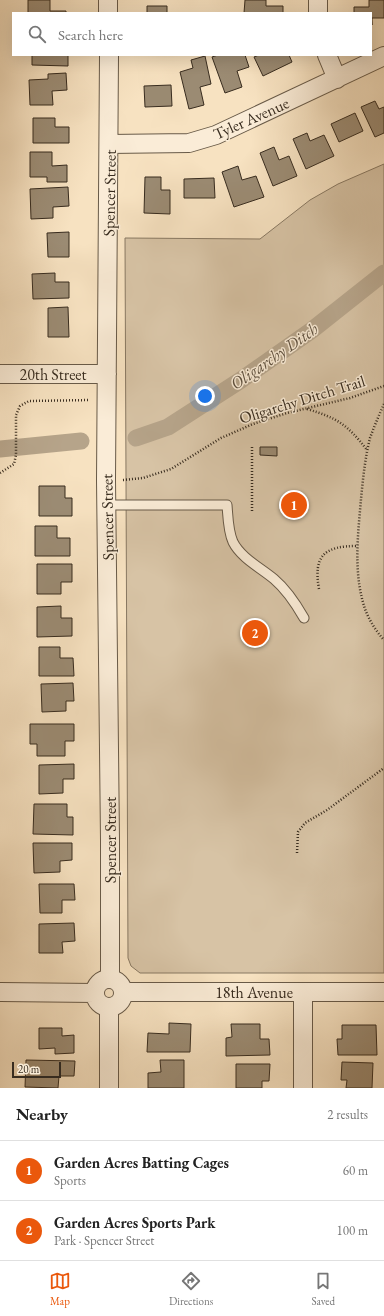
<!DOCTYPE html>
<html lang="en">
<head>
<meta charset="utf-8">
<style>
  :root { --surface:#fff; --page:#f2f2f2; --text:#222; --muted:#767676; --line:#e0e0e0; --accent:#ea580c }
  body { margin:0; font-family:"EB Garamond",serif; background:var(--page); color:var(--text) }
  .scale { position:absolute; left:12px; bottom:10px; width:49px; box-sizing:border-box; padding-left:4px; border:2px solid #382c1f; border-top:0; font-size:11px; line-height:14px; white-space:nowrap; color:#382c1f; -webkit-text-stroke:3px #faecd7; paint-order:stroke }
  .you { position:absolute; left:205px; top:396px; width:14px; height:14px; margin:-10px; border:3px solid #fff; border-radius:50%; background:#1a73e8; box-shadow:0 0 0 6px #1a73e833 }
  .badge { display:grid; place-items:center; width:26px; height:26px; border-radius:50%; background:var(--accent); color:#fff; font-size:13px; font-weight:700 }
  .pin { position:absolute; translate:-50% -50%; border:2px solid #fff; box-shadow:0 1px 4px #0006 }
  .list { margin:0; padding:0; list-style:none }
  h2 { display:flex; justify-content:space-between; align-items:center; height:52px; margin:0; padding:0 16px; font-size:17px }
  h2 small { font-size:13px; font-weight:400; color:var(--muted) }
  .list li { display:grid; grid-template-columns:26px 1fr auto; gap:12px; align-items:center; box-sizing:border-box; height:60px; padding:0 16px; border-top:1px solid var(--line) }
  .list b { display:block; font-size:15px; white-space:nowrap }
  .list p { margin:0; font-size:13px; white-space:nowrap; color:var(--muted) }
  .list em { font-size:13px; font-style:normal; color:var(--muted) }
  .icon { flex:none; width:22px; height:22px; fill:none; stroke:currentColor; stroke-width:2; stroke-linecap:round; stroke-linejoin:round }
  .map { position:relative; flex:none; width:384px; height:1088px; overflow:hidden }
  .search { position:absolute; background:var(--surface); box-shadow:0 4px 16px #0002; left:12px; right:12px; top:12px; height:44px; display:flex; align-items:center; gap:10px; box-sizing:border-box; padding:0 14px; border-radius:0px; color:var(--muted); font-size:15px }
  .sheet { height:172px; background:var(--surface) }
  nav { display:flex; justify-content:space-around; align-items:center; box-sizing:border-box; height:56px; border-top:1px solid var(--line); background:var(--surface); font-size:11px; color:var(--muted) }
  nav a { display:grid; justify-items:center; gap:2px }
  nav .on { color:var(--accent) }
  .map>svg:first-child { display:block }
  .green { fill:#d7c3a5; stroke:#887862 }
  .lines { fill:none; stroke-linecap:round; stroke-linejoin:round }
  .canal { stroke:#b6a48a; stroke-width:17 }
  .building { fill:#9b8b73; stroke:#382c1f }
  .service-casing { stroke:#685a48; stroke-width:11 }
  .minor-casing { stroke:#685a48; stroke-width:20 }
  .path { stroke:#382c1f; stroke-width:2.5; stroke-dasharray:1 2; stroke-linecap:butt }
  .service { stroke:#faecd7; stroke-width:9 }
  .minor { stroke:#faecd7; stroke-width:18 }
  .labels { text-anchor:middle; stroke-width:3; stroke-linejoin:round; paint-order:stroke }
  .street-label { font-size:16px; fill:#382c1f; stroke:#faecd7 }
  .water-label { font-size:17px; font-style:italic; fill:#5e503f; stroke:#faecd7 }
</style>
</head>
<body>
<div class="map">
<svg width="384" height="1088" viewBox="0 0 384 1088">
  <rect width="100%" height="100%" fill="#f7e2c1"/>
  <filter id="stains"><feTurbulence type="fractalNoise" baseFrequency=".005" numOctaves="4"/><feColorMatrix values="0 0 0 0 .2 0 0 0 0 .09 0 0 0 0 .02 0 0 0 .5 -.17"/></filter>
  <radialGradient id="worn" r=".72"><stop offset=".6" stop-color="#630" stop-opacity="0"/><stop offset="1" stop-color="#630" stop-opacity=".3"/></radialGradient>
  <path class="green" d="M384 164V973H140L131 966 128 958 125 238 260 239 310 200 338 184Z"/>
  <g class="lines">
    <path class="canal" d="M136 438 168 427 241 380 312 330 384 273
      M0 449 81 441"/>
  </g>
  <path class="building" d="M28 0H50V11H66V13H28Z
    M245 0H266V6H283V13H244Z
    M369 0H384V18H372V25L371 13H354V7H369Z
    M147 6H167V13H147Z
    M32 55H68V66L32 65Z
    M218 55H245L249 67 237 71 242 87 225 93 212 57Z
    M259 55H289L292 62 263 76 254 57Z
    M205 56 211 84 200 87 204 105 189 109 180 72 193 68 191 60Z
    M66 73 67 90 52 91 53 105H30L29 80 48 79V74Z
    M171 85 172 106 145 107 144 86Z
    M375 101 379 109 384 107V133L375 137 361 107Z
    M355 113 363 131 339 142 331 124Z
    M33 118H55V127H69V143H33Z
    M307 133 310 141 324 135 334 156 306 169 293 139Z
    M274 147 279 160 289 156 297 176 273 186 260 153Z
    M30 152H52V166L67 165V182H47V177H30Z
    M238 166 242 180 256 176 264 197 234 207 222 172Z
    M145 177H161V190H170V214L144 213Z
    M214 178 215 198H184V179Z
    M68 187 69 206 53 207V218L31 219 30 189Z
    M69 232V257H48L47 233Z
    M55 273V282H69V298L33 299 32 274Z
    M68 307 69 337H48V308Z
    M260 447H277V456L260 455Z
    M39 486H65V498H72V516H39Z
    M35 526H57V538H70V556H35Z
    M37 564H72V582H61V594H37Z
    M61 606V618H72V636L37 637V607Z
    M39 647H60V658H73L74 676H39Z
    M73 683 74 701H66V711L42 712 41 684Z
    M30 724H74V741H65V756H37V744H30Z
    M74 764V779H63V793L39 794V765Z
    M34 804H67V817H73V835L33 834Z
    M33 843H72V860L60 861V872L34 873Z
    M39 884H74L75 900H62V913H40Z
    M74 923 75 941 62 942 63 953H39V924Z
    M169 1023 191 1024 190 1052H147L148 1033 169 1034Z
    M231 1024H260V1039H269L270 1055 226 1056V1038L232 1037Z
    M342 1025H376L377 1055H338L337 1039H342Z
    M39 1028H62V1036L74 1035V1053L55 1054V1048L39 1049Z
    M26 1060 75 1061 74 1076H59L58 1088 25 1087Z
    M160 1060H184V1088H148V1073L161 1072Z
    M342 1062 373 1063 372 1088H346L347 1080H341Z
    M236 1064H270L269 1081H262V1088H236Z"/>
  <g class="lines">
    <defs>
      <path id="service" d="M107 505H227C228 517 228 531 233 542 241 558 261 568 274 579 287 590 296 604 304 618"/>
      <path id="minor" d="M108 0V13
        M318 0V13
        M109 55 106 480 110 840V978
        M327 55 337 79
        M109 144 189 143 216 135 384 56
        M0 374H107
        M95 993a14 14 0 1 1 28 0a14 14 0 1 1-28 0Z
        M0 992 95 993
        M124 992H384
        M303 992V1088
        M109 1007V1088"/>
    </defs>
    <use href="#service" class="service-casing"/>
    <use href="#minor" class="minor-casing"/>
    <path class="path" d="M384 404C379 415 374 427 370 438 365 458 363 479 361 499 358 535 353 573 365 609 369 620 376 631 384 640
      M307 409C337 418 347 424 367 450
      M252 447V512
      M0 473 14 464 16 455V415L20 406 29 401 90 400
      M123 480 143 478 171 469 221 438 253 424 287 413 350 398 384 386
      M319 589C313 555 325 546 357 546
      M297 853 298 832 305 823 327 810 384 768"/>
    <use href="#service" class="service"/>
    <use href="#minor" class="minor"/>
  </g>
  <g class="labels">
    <g class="street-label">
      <text transform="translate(251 118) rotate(-24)" y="6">Tyler Avenue</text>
      <text transform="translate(109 193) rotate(-89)" y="6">Spencer Street</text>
      <text x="53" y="380">20th Street</text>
      <text transform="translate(302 399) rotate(-17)" y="6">Oligarchy Ditch Trail</text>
      <text transform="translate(107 517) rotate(-91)" y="6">Spencer Street</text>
      <text transform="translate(110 840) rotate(-90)" y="6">Spencer Street</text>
      <text x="254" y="998">18th Avenue</text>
    </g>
    <g class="water-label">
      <text transform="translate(274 356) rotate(-35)" y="6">Oligarchy Ditch</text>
    </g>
  </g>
  <rect width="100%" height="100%" filter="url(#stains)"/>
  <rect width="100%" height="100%" fill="url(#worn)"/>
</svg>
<div class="scale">20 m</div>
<div class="you"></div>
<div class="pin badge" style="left:294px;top:505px">1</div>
<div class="pin badge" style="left:255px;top:633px">2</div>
<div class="search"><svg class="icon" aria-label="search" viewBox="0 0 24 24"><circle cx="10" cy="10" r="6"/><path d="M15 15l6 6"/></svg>Search here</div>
</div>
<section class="sheet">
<h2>Nearby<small>2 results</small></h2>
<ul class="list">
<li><span class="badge">1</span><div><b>Garden Acres Batting Cages</b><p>Sports</p></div><em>60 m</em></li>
<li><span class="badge">2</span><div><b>Garden Acres Sports Park</b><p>Park · Spencer Street</p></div><em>100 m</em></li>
</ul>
</section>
<nav>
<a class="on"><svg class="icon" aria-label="map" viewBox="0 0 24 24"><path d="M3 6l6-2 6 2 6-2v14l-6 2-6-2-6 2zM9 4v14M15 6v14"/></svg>Map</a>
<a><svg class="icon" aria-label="directions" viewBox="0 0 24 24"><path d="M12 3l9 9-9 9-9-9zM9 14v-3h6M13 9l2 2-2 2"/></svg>Directions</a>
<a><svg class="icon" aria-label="saved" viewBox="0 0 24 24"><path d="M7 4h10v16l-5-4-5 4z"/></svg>Saved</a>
</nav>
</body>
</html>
